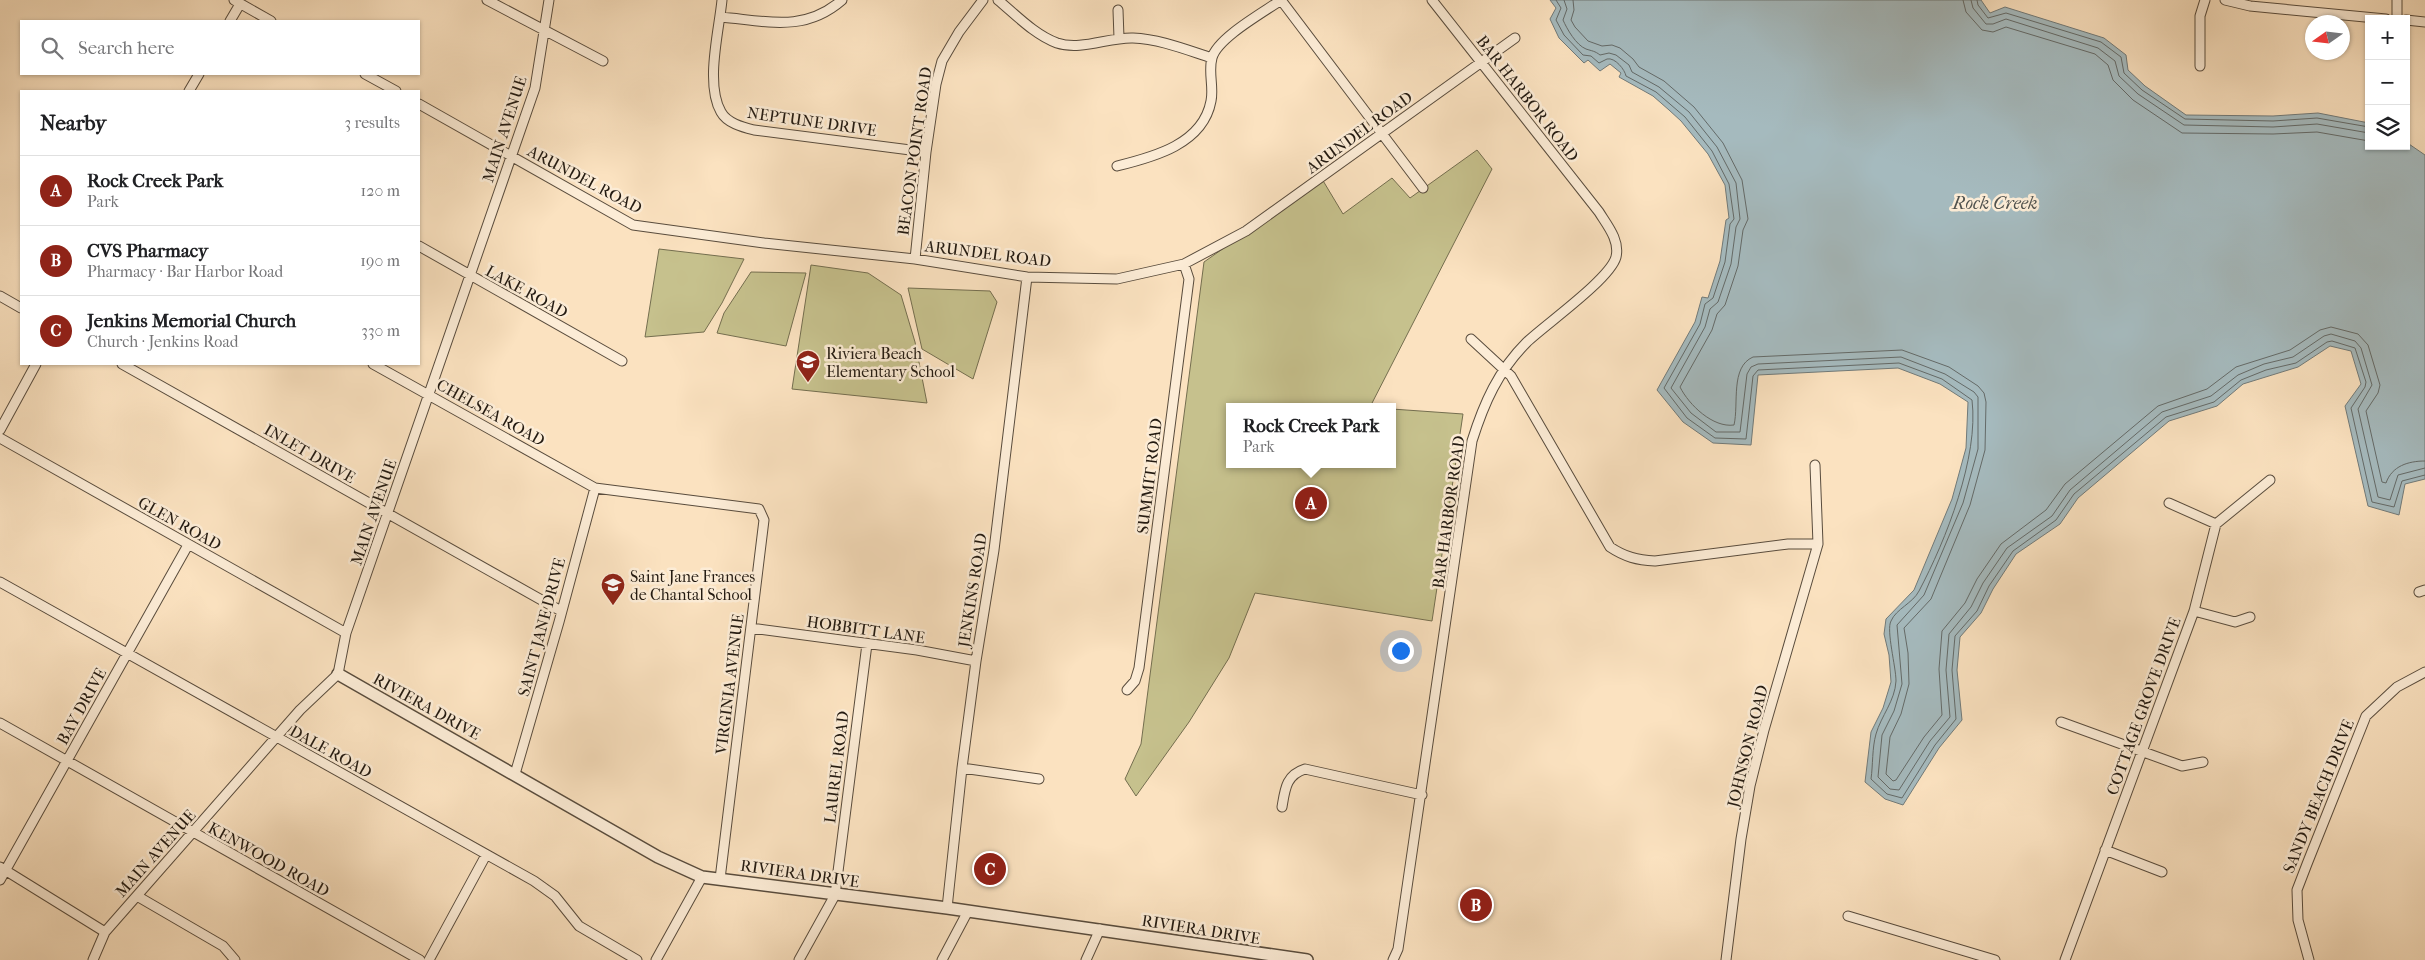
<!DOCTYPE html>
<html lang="en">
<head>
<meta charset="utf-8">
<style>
  :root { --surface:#fff; --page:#f2f2f2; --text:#202124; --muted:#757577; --line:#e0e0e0; --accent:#8f2418 }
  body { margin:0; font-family:"IM FELL French Canon",serif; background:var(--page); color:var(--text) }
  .controls { position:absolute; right:15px; top:15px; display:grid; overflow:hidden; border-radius:0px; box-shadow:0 1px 4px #0004 }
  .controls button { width:45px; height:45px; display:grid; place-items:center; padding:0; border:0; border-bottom:1px solid var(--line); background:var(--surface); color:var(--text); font:25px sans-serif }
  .compass { position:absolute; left:2305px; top:15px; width:45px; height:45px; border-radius:50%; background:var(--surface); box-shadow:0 1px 4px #0004; rotate:256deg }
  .you { position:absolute; left:1400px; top:650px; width:18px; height:18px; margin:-12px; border:4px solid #fff; border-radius:50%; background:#1a73e8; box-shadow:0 0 0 8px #1a73e833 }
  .badge { display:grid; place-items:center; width:32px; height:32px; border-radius:50%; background:var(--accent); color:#fff; font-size:16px; font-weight:700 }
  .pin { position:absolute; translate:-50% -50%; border:2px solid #fff; box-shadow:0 1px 5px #0006 }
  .popup { position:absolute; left:1226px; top:403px; width:170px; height:65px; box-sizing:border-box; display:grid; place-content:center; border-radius:0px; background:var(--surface); filter:drop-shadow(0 1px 4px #0005); font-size:16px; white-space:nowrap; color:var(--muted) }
  .popup b { font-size:19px; color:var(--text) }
  .popup::after { content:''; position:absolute; left:50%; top:100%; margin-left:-10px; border:10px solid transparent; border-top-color:var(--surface) }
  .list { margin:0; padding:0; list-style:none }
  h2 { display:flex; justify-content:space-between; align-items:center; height:65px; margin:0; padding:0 20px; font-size:21px }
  h2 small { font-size:16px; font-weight:400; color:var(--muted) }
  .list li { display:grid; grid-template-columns:32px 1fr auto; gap:15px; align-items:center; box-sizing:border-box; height:70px; padding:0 20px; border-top:1px solid var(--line) }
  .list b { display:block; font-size:19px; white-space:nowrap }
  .list p { margin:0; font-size:16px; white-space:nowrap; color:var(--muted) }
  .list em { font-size:16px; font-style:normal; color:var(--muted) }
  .icon { flex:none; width:28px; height:28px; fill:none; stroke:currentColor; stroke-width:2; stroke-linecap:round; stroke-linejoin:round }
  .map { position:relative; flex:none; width:2425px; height:960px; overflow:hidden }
  .search { position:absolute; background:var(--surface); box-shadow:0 1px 4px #0004; left:20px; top:20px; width:400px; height:55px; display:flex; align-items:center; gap:12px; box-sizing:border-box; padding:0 18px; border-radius:0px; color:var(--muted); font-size:19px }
  .panel { position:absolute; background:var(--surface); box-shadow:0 1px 4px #0004; left:20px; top:90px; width:400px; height:275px; border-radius:0px }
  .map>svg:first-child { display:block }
  .green { fill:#c6c18d; stroke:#746e4f }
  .water { fill:#a5babe; stroke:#717a79 }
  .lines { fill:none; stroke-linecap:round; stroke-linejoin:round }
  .shore { stroke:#646a68; stroke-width:1 }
  .minor-casing { stroke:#594c3d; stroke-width:11 }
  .tertiary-casing { stroke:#594c3d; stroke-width:14 }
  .minor { stroke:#fcecd6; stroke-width:9 }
  .tertiary { stroke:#fcecd6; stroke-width:11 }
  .labels { text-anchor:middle; stroke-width:5; stroke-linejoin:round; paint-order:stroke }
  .street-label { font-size:16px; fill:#231a11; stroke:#fcecd6 }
  .poi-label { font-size:16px; fill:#231a11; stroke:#fcecd6; text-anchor:start }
  .water-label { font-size:18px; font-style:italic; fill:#50524e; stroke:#fcecd6 }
</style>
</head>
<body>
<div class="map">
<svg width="2425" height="960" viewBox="0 0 2425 960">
  <rect width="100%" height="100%" fill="#fbe2c0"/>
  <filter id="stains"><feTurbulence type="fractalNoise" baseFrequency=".004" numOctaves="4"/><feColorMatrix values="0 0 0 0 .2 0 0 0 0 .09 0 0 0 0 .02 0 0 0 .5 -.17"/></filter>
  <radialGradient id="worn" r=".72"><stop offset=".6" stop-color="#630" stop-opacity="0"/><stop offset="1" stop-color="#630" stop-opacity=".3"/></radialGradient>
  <path class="green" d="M1477 150 1492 169 1370 407H1230V464H1392V409L1463 414 1432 621 1255 593 1229 658 1189 722 1136 796 1125 779 1141 744 1204 262 1322 179 1343 214 1392 178 1410 198Z
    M659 249 744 259 722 303 704 332 645 337Z
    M811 265 868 273 901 295 915 342 927 403 792 389Z
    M751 272 806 273 786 346 717 333 724 313Z
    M908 288 990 291 997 302 973 379 922 349Z"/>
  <path class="water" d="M1550 0H1981L1990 13 2005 7 2104 38 2126 55 2128 70 2145 86 2186 115 2273 116 2318 113 2369 123V146H2406V142L2425 155V479L2405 484 2399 515 2368 506 2345 406 2361 384 2351 351 2330 346 2298 367 2243 384 2217 406 2169 421 2078 498 2060 524 2016 554 1993 589 1981 613 1960 637 1957 670 1962 720 1939 748 1903 805 1885 799 1865 782 1871 732 1883 708 1891 682 1889 655 1884 634 1886 619 1914 590 1952 499 1966 448 1968 402 1940 384 1898 368 1758 375 1751 445 1713 443 1683 422 1657 390 1695 322 1702 297 1708 298 1720 261 1726 220 1729 218 1725 185 1708 154 1681 121 1669 110 1653 96 1619 77 1621 73 1610 64 1600 71 1588 60 1584 63 1559 38 1550 19 1556 8Z"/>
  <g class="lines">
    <path class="shore" d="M1556 0 1561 8 1556 20 1564 35 1583 55 1591 56 1599 63C1602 62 1604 60 1607 59 1615 57 1625 70 1626 76L1656 92 1685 117 1712 151 1729 184 1734 219 1730 224 1725 262 1713 298 1705 304 1700 324 1664 388 1687 418 1715 438 1746 439 1753 376 1758 370 1899 363 1942 379 1972 400C1979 457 1946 540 1919 591 1913 603 1896 609 1891 621 1886 630 1896 667 1896 681 1895 701 1881 716 1876 734 1872 748 1873 765 1871 779L1887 794 1902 798 1935 745 1956 719 1952 670 1955 636 1977 611 1989 586 2013 551 2056 520 2074 494 2166 417 2214 402 2241 380 2266 370 2296 363 2327 342 2332 341 2355 348 2366 382 2365 387 2351 408 2372 502 2394 507 2402 481 2425 475
      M1564 0 1567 9 1563 20C1567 29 1576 45 1586 49 1592 51 1595 51 1600 55L1609 53 1616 55 1629 65 1632 72 1659 87 1689 112 1717 147 1736 183 1740 219 1736 227 1731 264 1718 302 1710 309 1705 327 1671 388 1691 413 1716 432H1740L1747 374 1751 367 1758 364 1901 357 1945 374 1974 392 1978 397V449L1963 503 1924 595 1897 625 1902 684 1894 711 1882 735 1878 777 1890 789 1899 790 1930 741 1950 717 1946 670 1949 634 1971 607 1983 583 2007 548 2052 516 2070 490 2162 412 2211 396 2238 375 2264 364 2293 357 2324 336 2331 334 2355 341 2361 348 2372 385 2358 409 2378 497 2390 500 2398 475 2425 468
      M1573 0 1574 10 1571 20 1575 27 1588 41 1602 46 1612 45 1620 48 1633 59 1639 67 1664 81 1694 107 1723 143 1742 180 1748 219 1743 230 1738 266 1725 305 1717 314 1712 330 1680 387C1689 405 1713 428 1734 425 1739 404 1730 367 1753 357L1902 350 1949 367 1978 386 1984 393 1986 402 1985 450 1970 505 1931 599 1904 628 1908 653 1909 684 1901 714 1890 737 1886 774 1893 781 1896 780 1924 737 1942 715 1939 669 1942 631 1965 603 1977 579 2001 544 2046 510 2065 484 2158 406 2207 389 2236 367 2290 350 2320 330 2331 327 2358 334 2368 345 2380 385 2378 393 2366 411 2382 482 2386 483C2392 466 2408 461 2425 461
      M1963 0 1966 12 1982 30 1993 32 2006 27 2095 54 2108 65 2113 80 2133 100 2182 133 2273 134 2317 132 2369 141
      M1971 0 1973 8 1986 24H1993L2006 19 2098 48 2115 61 2119 76 2138 94 2184 125 2273 127 2317 124 2369 133
      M1977 0 1978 5 1988 18 2006 13 2101 42 2121 57 2124 73 2142 90 2185 119 2273 121 2317 118 2369 127"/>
    <defs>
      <path id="minor" d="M234 0 271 21
        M487 0 603 61
        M722 0C719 31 705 84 721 112 727 123 742 127 754 130L926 152
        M998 0C1016 15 1035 35 1057 43 1081 51 1109 37 1133 38 1160 39 1187 50 1212 58
        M1281 0 1423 188
        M2225 0 2250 6 2386 19
        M2397 0V19
        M1118 10 1119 38
        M721 17C766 21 804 33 842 0
        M2406 20 2425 22
        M230 21 240 4
        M2200 66V16L2205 0
        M365 74 396 91
        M189 91 199 74
        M419 104 633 225 764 243 915 259 1027 277 1117 279 1184 264 1246 231 1515 38
        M1117 166C1154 157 1203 144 1211 101 1214 87 1208 72 1212 58 1217 38 1264 12 1281 0
        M419 246 622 361
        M915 259 926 152 936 84 942 61 959 32 983 0
        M0 296 21 308
        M1471 339 1511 376 1610 547C1625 557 1637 560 1655 561L1788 544H1818
        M122 364 561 611
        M373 364 595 488 759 509 764 520 720 879
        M0 430 36 364
        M0 438 346 633
        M2169 503 2216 524
        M0 582 534 881 555 896 579 926 637 960
        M2419 592 2425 590
        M2194 611 2235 622 2250 617
        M751 628 917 650 976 661
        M1127 690 1135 681 1139 668 1189 279 1184 264
        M2061 722 2182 766 2203 762
        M0 723 420 960
        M962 768 1039 779
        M515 774 559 622 595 488
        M1282 807C1285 789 1286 775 1305 769L1422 795
        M2105 850 2162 872
        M0 867 105 932
        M0 880 188 545
        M137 896 223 946 235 960
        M947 908 962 768 976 661 994 550 1027 277
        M1848 916 1995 960
        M93 960 105 932 300 710 338 674 346 633 535 88 549 0
        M429 960 486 855
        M656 960 702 877
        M799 960 835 895 867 644
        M942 960 968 911
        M1086 960 1100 929
        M1393 960 1398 949 1472 441C1484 403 1498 371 1527 342 1546 324 1610 279 1616 257 1620 240 1607 225 1599 212L1432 0
        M1726 960 1741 839 1750 786 1764 730 1818 544 1815 465
        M2065 960 2194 611 2216 524 2270 480
        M2309 960 2298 920 2297 890 2307 864 2366 716 2397 687 2425 672"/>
      <path id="tertiary" d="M338 674 658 857 702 877 947 908 1307 960"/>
    </defs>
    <use href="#minor" class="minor-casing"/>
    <use href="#tertiary" class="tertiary-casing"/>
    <use href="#minor" class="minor"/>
    <use href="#tertiary" class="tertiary"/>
  </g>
  <defs>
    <symbol id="school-pin" viewBox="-11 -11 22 30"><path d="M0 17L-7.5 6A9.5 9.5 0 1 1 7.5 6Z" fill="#8f2418" stroke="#fcecd6"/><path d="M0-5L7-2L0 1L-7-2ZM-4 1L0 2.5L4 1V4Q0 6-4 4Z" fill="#fff"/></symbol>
  </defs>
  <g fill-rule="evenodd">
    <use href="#school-pin" x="794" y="348" width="28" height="38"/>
    <use href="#school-pin" x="599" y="571" width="28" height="38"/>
  </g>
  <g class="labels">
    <g class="street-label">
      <text transform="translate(1528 98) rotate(52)" y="6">BAR HARBOR ROAD</text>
      <text transform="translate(812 121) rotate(8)" y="6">NEPTUNE DRIVE</text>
      <text transform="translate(504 129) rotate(-72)" y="6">MAIN AVENUE</text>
      <text transform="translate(1359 132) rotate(-36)" y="6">ARUNDEL ROAD</text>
      <text transform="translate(914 151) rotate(-82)" y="6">BEACON POINT ROAD</text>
      <text transform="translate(585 179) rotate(28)" y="6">ARUNDEL ROAD</text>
      <text transform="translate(988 253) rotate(7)" y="6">ARUNDEL ROAD</text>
      <text transform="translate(527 291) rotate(29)" y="6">LAKE ROAD</text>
      <text transform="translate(491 412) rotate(29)" y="6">CHELSEA ROAD</text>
      <text transform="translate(310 453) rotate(30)" y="6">INLET DRIVE</text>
      <text transform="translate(1149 476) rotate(-83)" y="6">SUMMIT ROAD</text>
      <text transform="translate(373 512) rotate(-71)" y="6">MAIN AVENUE</text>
      <text transform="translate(1448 512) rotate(-82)" y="6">BAR HARBOR ROAD</text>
      <text transform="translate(180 523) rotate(29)" y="6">GLEN ROAD</text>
      <text transform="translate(972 590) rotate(-81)" y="6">JENKINS ROAD</text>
      <text transform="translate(541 627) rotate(-75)" y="6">SAINT JANE DRIVE</text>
      <text transform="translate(866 629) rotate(8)" y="6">HOBBITT LANE</text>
      <text transform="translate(729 684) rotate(-83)" y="6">VIRGINIA AVENUE</text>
      <text transform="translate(81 706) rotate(-61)" y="6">BAY DRIVE</text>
      <text transform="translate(427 706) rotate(29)" y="6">RIVIERA DRIVE</text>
      <text transform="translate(2143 706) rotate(-70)" y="6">COTTAGE GROVE DRIVE</text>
      <text transform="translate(1747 746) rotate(-76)" y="6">JOHNSON ROAD</text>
      <text transform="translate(331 751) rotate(29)" y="6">DALE ROAD</text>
      <text transform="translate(836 767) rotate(-83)" y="6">LAUREL ROAD</text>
      <text transform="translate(2318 796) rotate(-68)" y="6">SANDY BEACH DRIVE</text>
      <text transform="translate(155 853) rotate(-48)" y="6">MAIN AVENUE</text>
      <text transform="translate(269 859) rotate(29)" y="6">KENWOOD ROAD</text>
      <text transform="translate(800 873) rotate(8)" y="6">RIVIERA DRIVE</text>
      <text transform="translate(1201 929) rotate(9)" y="6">RIVIERA DRIVE</text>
    </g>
    <g class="poi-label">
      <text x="826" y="359">Riviera Beach<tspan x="826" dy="18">Elementary School</tspan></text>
      <text x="630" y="582">Saint Jane Frances<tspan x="630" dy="18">de Chantal School</tspan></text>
    </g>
    <g class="water-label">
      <text x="1995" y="209">Rock Creek</text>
    </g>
  </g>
  <rect width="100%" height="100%" filter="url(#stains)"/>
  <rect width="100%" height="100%" fill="url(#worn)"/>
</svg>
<div class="controls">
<button>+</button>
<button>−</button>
<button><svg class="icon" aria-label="layers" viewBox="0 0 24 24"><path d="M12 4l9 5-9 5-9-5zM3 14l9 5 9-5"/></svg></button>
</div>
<svg class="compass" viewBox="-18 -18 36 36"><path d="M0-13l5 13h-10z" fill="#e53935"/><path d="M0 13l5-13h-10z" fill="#757577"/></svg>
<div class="you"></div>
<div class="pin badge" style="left:1311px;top:503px">A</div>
<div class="popup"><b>Rock Creek Park</b>Park</div>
<div class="pin badge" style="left:1476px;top:905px">B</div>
<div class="pin badge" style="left:990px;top:869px">C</div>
<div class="search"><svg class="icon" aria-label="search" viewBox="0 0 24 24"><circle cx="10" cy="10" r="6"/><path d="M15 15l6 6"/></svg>Search here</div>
<section class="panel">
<h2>Nearby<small>3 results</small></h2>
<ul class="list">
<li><span class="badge">A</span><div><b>Rock Creek Park</b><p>Park</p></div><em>120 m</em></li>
<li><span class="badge">B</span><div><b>CVS Pharmacy</b><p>Pharmacy · Bar Harbor Road</p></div><em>190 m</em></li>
<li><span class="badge">C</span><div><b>Jenkins Memorial Church</b><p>Church · Jenkins Road</p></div><em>330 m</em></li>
</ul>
</section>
</div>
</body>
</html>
